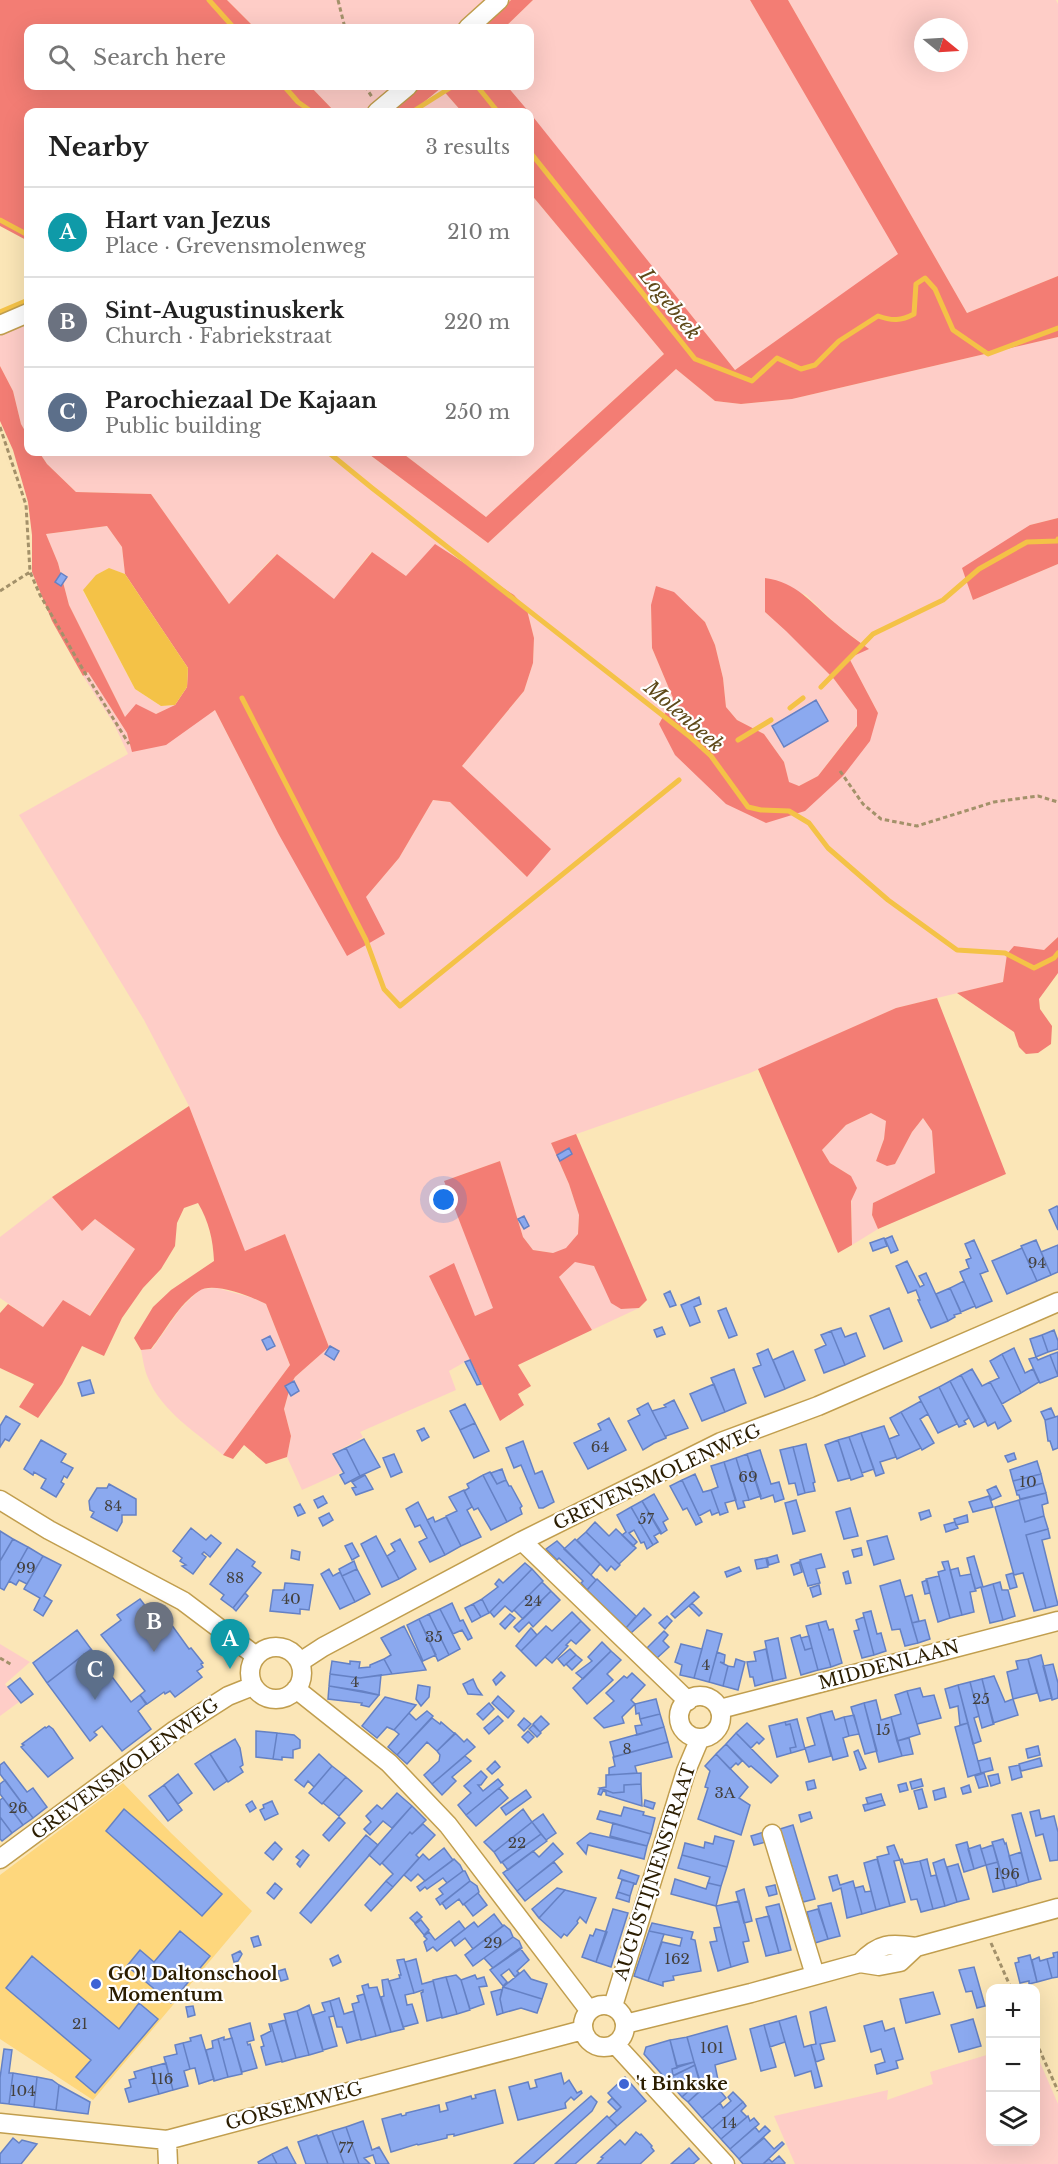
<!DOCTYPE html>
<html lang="en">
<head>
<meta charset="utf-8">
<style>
  :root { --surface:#fff; --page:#f6f6f6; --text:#222; --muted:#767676; --line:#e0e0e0; --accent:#3d64d5 }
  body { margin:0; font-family:"Libre Baskerville",serif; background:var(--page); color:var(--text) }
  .controls { position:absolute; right:18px; bottom:18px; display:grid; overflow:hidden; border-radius:12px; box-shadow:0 6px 24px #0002 }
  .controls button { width:54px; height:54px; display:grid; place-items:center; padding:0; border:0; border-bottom:2px solid var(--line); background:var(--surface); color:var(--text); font:30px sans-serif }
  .compass { position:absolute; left:914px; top:18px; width:54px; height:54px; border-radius:50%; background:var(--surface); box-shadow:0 6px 24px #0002; rotate:108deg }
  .you { position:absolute; left:444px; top:1200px; width:21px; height:21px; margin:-15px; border:4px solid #fff; border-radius:50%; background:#1a73e8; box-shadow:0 0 0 9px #1a73e833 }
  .badge { display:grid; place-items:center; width:39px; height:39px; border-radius:50%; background:var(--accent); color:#fff; font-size:20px; font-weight:700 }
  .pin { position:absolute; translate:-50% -50px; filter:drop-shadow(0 2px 3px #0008) }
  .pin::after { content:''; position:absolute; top:32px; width:21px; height:18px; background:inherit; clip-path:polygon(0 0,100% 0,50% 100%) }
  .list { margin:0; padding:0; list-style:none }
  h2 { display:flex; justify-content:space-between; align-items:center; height:78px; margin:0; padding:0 24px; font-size:26px }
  h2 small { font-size:20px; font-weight:400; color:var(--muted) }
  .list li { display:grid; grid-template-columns:39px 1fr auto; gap:18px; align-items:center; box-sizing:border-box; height:90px; padding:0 24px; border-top:2px solid var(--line) }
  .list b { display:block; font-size:22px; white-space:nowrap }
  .list p { margin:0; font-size:20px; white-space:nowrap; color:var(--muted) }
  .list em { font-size:20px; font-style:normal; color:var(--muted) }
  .icon { flex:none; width:33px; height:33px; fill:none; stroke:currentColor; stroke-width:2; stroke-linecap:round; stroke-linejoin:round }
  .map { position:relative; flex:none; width:1058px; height:2164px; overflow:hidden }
  .search { position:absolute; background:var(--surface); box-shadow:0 6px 24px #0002; left:24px; top:24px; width:510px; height:66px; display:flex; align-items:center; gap:15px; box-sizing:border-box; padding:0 21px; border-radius:12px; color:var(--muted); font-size:22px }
  .panel { position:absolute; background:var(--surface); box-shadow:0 6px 24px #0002; left:24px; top:108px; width:510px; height:348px; border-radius:12px }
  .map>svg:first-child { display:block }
  .built { fill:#fed77d }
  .green { fill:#fecdc7; fill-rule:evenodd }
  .forest { fill:#f37d74; fill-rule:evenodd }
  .water { fill:#f4c247 }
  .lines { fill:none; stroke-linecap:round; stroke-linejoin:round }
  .stream { stroke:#f4c247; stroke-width:5 }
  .building { fill:#8ba9ef; stroke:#6581c4; stroke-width:1.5 }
  .minor-casing { stroke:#c19e4e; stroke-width:21 }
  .path { stroke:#a3916a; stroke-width:3; stroke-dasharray:4.5 3; stroke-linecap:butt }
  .minor { stroke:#fff; stroke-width:18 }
  .poi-dot { fill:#3d64d5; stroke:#fff; stroke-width:2 }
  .labels { text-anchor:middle; stroke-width:4.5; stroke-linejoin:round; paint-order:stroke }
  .number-label { font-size:15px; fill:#43403c }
  .street-label { font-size:18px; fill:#2b1d00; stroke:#fff }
  .poi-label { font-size:18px; font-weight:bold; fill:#2b1d00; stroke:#fff; text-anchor:start }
  .water-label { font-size:20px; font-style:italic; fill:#5e4919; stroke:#fff }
</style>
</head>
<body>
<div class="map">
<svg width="1058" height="2164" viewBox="0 0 1058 2164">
  <rect width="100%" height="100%" fill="#fbe6b7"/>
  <path class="built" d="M123 1783 171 1833 252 1911 93 2100 0 2039V1875Z"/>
  <path class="green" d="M227 0H488L458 28H255Z
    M533 0H750L899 254 735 370 507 86H530V28H504Z
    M788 0H1056L1058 4V276L967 313ZM923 27H959V63H923Z
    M310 86H397L368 112H335Z
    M441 88 462 112H412Z
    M530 193 664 354 486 517 401 452H530Z
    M28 321V436L21 424 13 391 0 366V333Z
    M1058 337V518L1030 525 973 600 1058 564V937L1044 950 1007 955 1003 982 896 1008 750 1073 551 1143 569 1184 579 1215 578 1234 566 1249 553 1253 533 1250 523 1237 500 1161 444 1181 494 1308 475 1316 438 1295 470 1359 449 1371 456 1390 360 1432 363 1437 332 1454 342 1472 302 1490 287 1457 291 1436 284 1409 291 1384 295 1377 329 1347 285 1234 245 1252 189 1106 144 1020 19 815 128 754 114 724 83 676 88 672 127 733 192 725 215 710 278 833 366 897 399 858 433 800 450 802 527 877 462 766 524 691 533 663 534 638 527 610 514 595 406 576 371 552 334 600 276 554 229 604 151 494 76 492 47 464 39 452H366L488 543 676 369 715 401 741 404 792 399ZM765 578 806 595 836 624 868 648 849 658 878 713 805 811 659 724 673 698 652 648 651 605 689 607 705 622 715 645 723 678 726 707 737 720 764 734 784 762 789 783 799 786 818 776 857 725V710L834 679 786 630 765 612Z
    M107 526 122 547 125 574 108 568 83 591 135 689 161 706 175 705 156 714 146 711 125 717 69 605 58 563 46 534Z
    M871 1113 887 1121 884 1139 876 1161 895 1164 912 1132 923 1118 932 1131 935 1173 873 1203 872 1215 878 1229 852 1245 851 1176 830 1163 822 1150 846 1125Z
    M52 1197 82 1231 95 1219 135 1249 89 1316 43 1327 0 1298V1237Z
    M575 1261 594 1266 621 1309 639 1308 592 1330 559 1277Z
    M217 1288 253 1298 266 1304 290 1365 223 1455C197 1433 161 1411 148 1378 144 1369 143 1359 141 1350L152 1349 180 1309 200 1289Z
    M0 1644 30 1662 5 1684 19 1702 0 1716Z
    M1036 2053 1058 2104V2164H795L774 2116 888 2090 887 2100 933 2084 930 2072 990 2054V2142H1036Z"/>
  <path class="forest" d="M0 0H227L255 28H28V86H310L335 112H28V241L0 226Z
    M511 0H533L504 28H481Z
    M750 0H788L967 313 1058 276V337L792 399 741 404 715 401 676 369 488 543 366 452H401L486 517 664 354 530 193V113L735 370 898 254Z
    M420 86H507L529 112H462L441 88 412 112H391Z
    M0 366 13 391 21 424 28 436V452H39L47 464 76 492 151 494 229 604 277 554 334 599 372 552 406 576 435 544 514 595 527 610 534 638 533 663 524 691 462 766 551 849 527 877 450 802 433 800 399 858 366 897 385 934 347 956 278 833 215 710 166 745 132 752 127 733 88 672 83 676 52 621 32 572V535L28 502 13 450 0 421ZM107 526 122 547 125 574 188 668 187 687 175 705 156 714 136 704 125 717 69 605 58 563 46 534Z
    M1058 518V564L973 600 962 568 1030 525Z
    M765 578C797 582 811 603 835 623 845 632 857 640 869 649L849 658 878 713 870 741 843 776 805 811 766 823 726 804 675 755 659 724 673 698 652 648 651 605 656 586 674 592 705 622 715 645 723 678 726 707 737 720 764 734 784 762 789 782 799 786 818 776 857 726V710L834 679 786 631 765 612Z
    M1058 937V973L1039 999 1040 1009 1052 1026 1051 1044 1038 1053 1026 1054 1019 1047 1014 1032 957 993 1003 982 1007 954 1014 946 1044 950Z
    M937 998 1006 1174 878 1229 872 1215 873 1203 935 1173 932 1131 923 1118 912 1132 895 1164 887 1166 876 1161 884 1139 886 1121 871 1113 846 1125 822 1150 830 1163 851 1176 857 1188 851 1201 852 1245 838 1253 758 1069 896 1008Z
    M189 1106 245 1251 285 1234 329 1347 295 1377 291 1384 284 1409 291 1436 287 1457 266 1464 244 1445 233 1459 223 1455 290 1365 266 1304C252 1297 213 1281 199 1291 178 1305 166 1330 151 1349L141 1350 134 1338 153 1307 171 1290 214 1261C213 1239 209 1222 198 1203L184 1208 177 1223 175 1246 161 1269 143 1288 122 1318 104 1356 82 1346 62 1384 38 1418 19 1407 34 1384 0 1368V1313L8 1304 43 1327 63 1300 90 1316 135 1249 95 1219 82 1231 52 1197Z
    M576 1134 647 1300 639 1308 621 1309 611 1303 594 1266 575 1262 559 1277 592 1330 518 1365 531 1386 518 1394 524 1405 500 1421 429 1276 454 1263 475 1316 493 1308 444 1181 500 1161 523 1237 533 1250 553 1253 566 1248 578 1234 579 1215 569 1184 551 1143Z"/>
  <path class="water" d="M109 568 125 574 188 668 187 687 175 705 161 706 135 689 83 590 96 575Z"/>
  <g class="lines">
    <path class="stream" d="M209 0 234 28
      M284 86 298 102 312 112
      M477 86 498 112
      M412 112 453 86
      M530 152 695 359 752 381 777 358 801 369 815 365 839 341 878 316C892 321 901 321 914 314L916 284 925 278 935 289 953 330 988 354 1058 328
      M0 220 28 235
      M0 312 28 300
      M328 452 372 488 689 736 711 756 748 807 761 810 789 811 809 823 828 848 888 900 957 950 1005 953 1034 968 1054 958 1058 953
      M821 687 873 634 943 600 979 569 1027 542 1057 541 1058 539
      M242 698 366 940 384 989 400 1006 679 780
      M790 708 803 698
      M738 740 771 720"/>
  </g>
  <path class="building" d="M61 573 67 577 61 586 55 582Z
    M816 700 828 721 784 747 772 726Z
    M569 1148 572 1154 560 1161 557 1155Z
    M1057 1206 1058 1208V1230L1049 1210Z
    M524 1216 529 1226 524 1229 518 1219Z
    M892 1236 898 1250 891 1253 885 1239Z
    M884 1238 887 1246 873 1251 870 1243Z
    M974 1240 988 1271 980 1274 992 1301 976 1308 960 1272 969 1268 966 1260 971 1258 965 1244Z
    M1036 1240 1051 1275 1037 1281 1021 1246Z
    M1058 1245V1272L1051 1275 1041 1252Z
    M1022 1248 1037 1281 1007 1294 992 1261Z
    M907 1261 920 1287 924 1285 919 1276 926 1273 948 1321 931 1328 918 1300H920L916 1290 908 1293 896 1266Z
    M964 1281 976 1308 975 1306 961 1312 950 1288Z
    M950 1288 961 1313 954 1315 955 1317 948 1321 936 1294Z
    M670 1291 676 1305 670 1307 664 1294Z
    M699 1297 701 1304 694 1307 700 1322 690 1326 681 1305Z
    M726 1308 737 1335 729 1338 718 1311Z
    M889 1308 902 1341 884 1349 870 1316Z
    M662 1327 665 1334 657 1337 654 1330Z
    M841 1328 845 1337 856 1333 865 1356 845 1365 831 1331Z
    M1054 1330 1058 1341V1349L1048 1352 1042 1335Z
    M831 1331 845 1365 824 1373 815 1350 826 1345 821 1335Z
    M1042 1335 1048 1352 1036 1357 1030 1339Z
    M270 1336 275 1346 267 1350 262 1340Z
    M330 1346 339 1351 334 1360 325 1354Z
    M1014 1348 1025 1373 1033 1369 1039 1382 1021 1393 1002 1354Z
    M768 1349 785 1389 765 1397 753 1368 761 1365 757 1354Z
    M793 1351 805 1380 785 1389 773 1360Z
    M1058 1352V1376L1050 1355Z
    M1002 1354 1021 1393 1002 1404 990 1382 999 1378 990 1361Z
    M1050 1355 1058 1376 1040 1383 1029 1359 1036 1357 1038 1360Z
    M470 1360 481 1384 477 1385 465 1362Z
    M734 1369 746 1403 725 1412 711 1378Z
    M972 1369 982 1386 990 1382 1011 1421 998 1429 995 1422 988 1426 961 1375Z
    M961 1375 986 1421 974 1427 950 1381Z
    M90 1380 94 1393 82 1396 78 1383Z
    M294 1381 299 1391 291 1396 285 1386Z
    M950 1381 969 1418 964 1421 966 1424 959 1427 939 1387Z
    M714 1384 725 1412 702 1421 690 1394Z
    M939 1387 957 1424 938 1433 919 1397Z
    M674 1400 688 1428 666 1436V1438L652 1411 666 1407 664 1405Z
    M921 1401 928 1414 920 1419 934 1443 922 1450 901 1412Z
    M648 1403 666 1438 654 1443 643 1450 628 1421 640 1415 637 1409Z
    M465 1404 475 1423 460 1430 450 1411Z
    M1051 1408 1055 1417 1045 1420 1041 1412Z
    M901 1412 921 1448 897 1459 889 1439 899 1435 890 1418Z
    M6 1416 20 1424 9 1441 5 1439 0 1447V1426Z
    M1058 1416V1448L1053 1450 1050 1441H1048L1045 1420Z
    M609 1418 626 1450 588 1469 574 1443 601 1430 598 1424Z
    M475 1423 489 1451 474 1458 460 1430Z
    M884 1426 896 1457 880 1462 884 1473 876 1476 861 1433Z
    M424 1428 429 1437 422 1441 417 1431Z
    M861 1433 874 1469 862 1473 849 1437Z
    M849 1437 863 1476 851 1480 838 1440Z
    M364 1439 380 1467 360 1476 346 1448Z
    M41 1440 66 1454 61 1462 73 1468 67 1478 64 1476 61 1482 64 1484 56 1497 41 1488 46 1479 34 1472 33 1475 24 1469Z
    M838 1440 850 1478 838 1481 825 1445Z
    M523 1441 535 1474 542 1471 554 1502 543 1508H539L521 1465 514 1468 506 1448Z
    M806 1444 815 1482 813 1483 815 1491 805 1493 793 1447Z
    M793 1447 805 1493 798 1495 795 1483 789 1484 780 1450Z
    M346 1448 360 1476 345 1484 340 1475 344 1473 333 1454Z
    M760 1450 771 1484 779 1482 784 1499 775 1502 773 1495 761 1499 747 1454Z
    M1014 1453 1016 1459 1008 1462 1005 1456Z
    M394 1454 402 1472 391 1477 383 1458Z
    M747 1454 761 1496 749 1500 736 1458Z
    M736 1458 749 1500 743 1501 745 1507 738 1509 724 1462Z
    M1037 1461 1041 1474 1013 1481 1010 1470Z
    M724 1462 736 1500 725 1503 728 1512 720 1515 711 1490 718 1487 711 1466Z
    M502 1469 506 1480 497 1484 491 1473Z
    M490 1472 497 1484 506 1480 509 1486H511L522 1506 520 1508 522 1514 507 1522 483 1475Z
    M695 1474 703 1492 711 1490 719 1512 712 1515 710 1510 699 1516 682 1480Z
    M1041 1474 1043 1483 1016 1491 1013 1481Z
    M365 1475 373 1489 356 1495 352 1488 356 1487 352 1482Z
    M483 1475 507 1522 491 1530 478 1508 474 1510 464 1491 469 1488 467 1484Z
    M682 1480 702 1522 696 1525 687 1508 683 1510 670 1486Z
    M1043 1483 1046 1493 1020 1499 1019 1495H1017L1016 1491Z
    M109 1484 136 1499V1515H122V1522L117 1531 91 1517 94 1512 90 1510 89 1501 97 1488H107Z
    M996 1486 1001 1496 992 1500 987 1490Z
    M464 1490 472 1507 467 1510 481 1537 461 1546 446 1516 457 1511 449 1497Z
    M1046 1493 1048 1503 1042 1505 1044 1516 1025 1522 1019 1500Z
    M654 1494 668 1519 663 1522 667 1530 661 1534 642 1501Z
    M323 1496 327 1503 318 1508 314 1500Z
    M989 1496 993 1507 973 1512 969 1502Z
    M796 1500 805 1531 793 1534 785 1503Z
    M1019 1500 1025 1522 1044 1516 1048 1529 1026 1535 1046 1608 1034 1611 1023 1573 1014 1575 995 1507Z
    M642 1501 661 1532 654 1536 658 1542 653 1545 631 1507Z
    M418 1502 445 1555 430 1562 419 1542 427 1538 420 1525 415 1527 406 1509Z
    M300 1504 305 1513 298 1516 294 1507Z
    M631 1507 653 1545 647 1549 644 1542 641 1543 634 1530 629 1533 637 1542 633 1546 622 1535 626 1532 617 1515Z
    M850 1508 858 1536 844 1539 836 1512Z
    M929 1510 931 1516 921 1520 919 1513Z
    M329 1513 333 1520 323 1526 319 1518Z
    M967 1515 968 1522 956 1525 954 1519Z
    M433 1517 435 1522 446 1517 461 1546 445 1555 427 1520Z
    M595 1522 609 1536 616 1529 636 1548 619 1564 586 1532Z
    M955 1522 958 1528 946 1532 944 1525Z
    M191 1528 206 1540 211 1535 221 1543 210 1557 204 1552 202 1554 206 1557 193 1574 182 1566 186 1565 180 1561 182 1558 173 1551Z
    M1048 1529 1050 1538 1042 1540 1058 1605 1046 1608 1026 1535Z
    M0 1531 13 1539 0 1561Z
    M586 1532 620 1565 615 1570 611 1566 607 1571 577 1540Z
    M376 1536 399 1579 382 1587 361 1544Z
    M887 1536 894 1559 874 1565 867 1541Z
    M13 1539 28 1547 4 1590 0 1588V1561Z
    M400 1539 416 1569 399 1579 387 1556 395 1551 391 1544Z
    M575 1539 600 1564 591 1575 564 1549Z
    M557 1541 596 1580 587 1590 581 1583 583 1581 559 1558 557 1560 546 1549Z
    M352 1543 359 1556 352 1560 345 1546Z
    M28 1547 43 1556 27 1584 19 1580 16 1585 9 1581Z
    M861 1548 862 1555 854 1557 852 1550Z
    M237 1549 255 1562 252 1566 261 1573 233 1608 221 1599 224 1595 210 1584Z
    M292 1550 300 1552 299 1560 291 1558Z
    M821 1554 825 1567 816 1569 820 1583 808 1586 800 1560Z
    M777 1555 779 1562 769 1565 767 1558Z
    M43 1556 61 1565 44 1596 52 1601 43 1616 34 1610 40 1598 24 1589Z
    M974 1556 983 1587 993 1584 1003 1620 990 1623 981 1587 975 1589 967 1558Z
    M766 1558 768 1567 757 1569 755 1560Z
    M354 1561 357 1569 342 1576 339 1569Z
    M948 1561 962 1615 950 1618 938 1572 945 1570 942 1562Z
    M799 1562 802 1572 794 1575 791 1565Z
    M525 1563 532 1569 489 1613 482 1599 498 1587 495 1584 499 1579 503 1583Z
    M739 1567 741 1571 727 1577 725 1572Z
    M958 1568 960 1576 971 1574 976 1591 970 1592 974 1612 962 1615 950 1570Z
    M329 1569 333 1576 340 1572 355 1602 340 1609 321 1574Z
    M357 1569 370 1594 355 1602 342 1576Z
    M532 1569 543 1581 512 1612 505 1606 494 1617 490 1612Z
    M848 1571 851 1583 846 1584 843 1573Z
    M1013 1573 1017 1587 1010 1589 1006 1575Z
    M939 1576 950 1618 938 1622 926 1579Z
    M597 1579 636 1616 626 1628 587 1590Z
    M900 1580 918 1643 905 1646 900 1629 892 1630 880 1586Z
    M927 1580 930 1593 925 1594 922 1582Z
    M542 1582 551 1591 523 1619 514 1610Z
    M1000 1582 1002 1590H1008L1015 1616 1003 1620 993 1584Z
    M285 1583 313 1585 309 1610 300 1609V1614L270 1611 273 1590H284Z
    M819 1585 821 1594 813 1597 810 1588Z
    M551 1591 560 1600 533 1627 529 1622 519 1632 514 1627Z
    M694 1592 699 1597 675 1618 671 1614Z
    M245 1593 248 1596 236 1611 233 1608Z
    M912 1595 919 1621 912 1623 905 1597Z
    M140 1599 153 1616 161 1610 189 1649 191 1648 203 1663 201 1664 203 1667 197 1671 202 1677 175 1697 170 1691 165 1694 164 1692 147 1704 140 1695 145 1691 101 1635 121 1620 117 1615Z
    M482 1599 489 1613 481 1617 473 1604Z
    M452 1603 460 1621 463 1620 472 1638 468 1640 462 1630 453 1634 440 1609Z
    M692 1603 702 1613 699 1616 689 1606Z
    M473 1604 481 1617 472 1622 465 1608Z
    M644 1608 651 1615 631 1633 626 1628Z
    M440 1609 460 1649 449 1655 429 1614Z
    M871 1611 877 1634 881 1633 886 1651 874 1655 863 1613Z
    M572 1612 581 1621 536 1666 521 1651 546 1626 552 1631Z
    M429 1614 449 1655 438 1661 419 1619Z
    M510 1614 515 1618 505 1629 500 1624Z
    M667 1616 672 1621 665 1629 659 1623Z
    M864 1617 874 1655 862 1658 854 1631 859 1630 856 1620Z
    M419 1619 436 1655 423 1661 407 1625Z
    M925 1620 930 1639 918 1643 912 1623Z
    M581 1621 590 1630 576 1644 571 1640 566 1645 568 1646 552 1663 545 1657Z
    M826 1621 829 1630 833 1629 842 1663 831 1667 818 1623Z
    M818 1623 831 1667 818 1670 806 1626Z
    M404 1626 426 1670 392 1674 384 1659 391 1655 381 1638Z
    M531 1628 537 1635 521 1651 516 1646Z
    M77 1630 91 1649 47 1683 33 1663Z
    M707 1630 722 1634 709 1682 694 1678Z
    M664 1631 668 1635 663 1641 669 1647 657 1658 647 1648Z
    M800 1635 805 1650 812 1648 818 1670 801 1675 791 1638Z
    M809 1636 812 1648 805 1650 801 1638Z
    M778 1638 786 1678 773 1681 765 1641Z
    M602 1642 611 1651 583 1679 576 1673 592 1661 588 1657Z
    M681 1644 702 1649 694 1678 680 1675 682 1665 675 1662Z
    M91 1649 131 1702 140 1695 146 1704 138 1711 151 1729 122 1751 102 1726 94 1732 97 1735 90 1741 47 1683Z
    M570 1649 576 1655 564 1666 558 1659Z
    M766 1649 773 1681 755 1686 753 1677H750L747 1662 756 1661 754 1652Z
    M611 1651 621 1660 607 1674 613 1680 587 1704 573 1688Z
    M717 1652 725 1655 724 1663 720 1662 728 1666 723 1686 709 1682Z
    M576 1655 582 1660 572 1670 566 1664Z
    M1041 1655 1052 1698 1040 1701 1028 1659Z
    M384 1659 392 1674 360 1678 330 1674 332 1661 350 1664V1661L360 1662 359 1668 370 1667V1665Z
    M736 1659 745 1662 738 1690 723 1686 728 1666 734 1667Z
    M1028 1659 1037 1693 1013 1699 1007 1672 1018 1669 1016 1661Z
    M1053 1664 1058 1683V1698L1052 1700 1043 1666Z
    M501 1672 505 1676 496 1685 493 1680Z
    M632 1673 645 1685 631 1700 635 1704 622 1717 624 1723 604 1728 594 1718 614 1701 606 1693 624 1676 627 1678Z
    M330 1674 360 1678 381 1675 379 1695 329 1686Z
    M994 1676 1005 1702 1013 1699 1018 1715 993 1723 982 1679Z
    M20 1678 33 1694 21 1703 8 1687Z
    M473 1679 477 1688 482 1695 468 1694 463 1684Z
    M982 1679 994 1724 982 1728 970 1682Z
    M970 1682 979 1716 974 1718 981 1741 973 1744 958 1685Z
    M418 1685 430 1687 429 1697 421 1706 416 1699Z
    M958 1685 968 1723 960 1725 958 1706 950 1708 945 1689Z
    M329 1686 362 1691 379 1695 369 1707 361 1705 362 1703 328 1699Z
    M920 1688 923 1697 934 1695 941 1718 917 1724 907 1691Z
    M907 1691 920 1734 897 1741 891 1717 901 1714 895 1695Z
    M498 1696 514 1711 508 1718 492 1703Z
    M385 1697 416 1705 394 1730 387 1727 377 1738 362 1726Z
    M656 1699 660 1714 640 1719 639 1713 636 1714 635 1704Z
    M876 1700 881 1720 891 1717 902 1756 879 1762 864 1703Z
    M489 1703 494 1709 483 1720 477 1714Z
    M864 1703 877 1751 865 1754 851 1707Z
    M427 1711 433 1716 397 1755 388 1747 399 1734 394 1730 409 1713 416 1720Z
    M832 1711 835 1720 844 1717 849 1736 843 1738 848 1756 833 1760 820 1714Z
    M660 1714 664 1727 637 1735 635 1726 642 1725 640 1719Z
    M820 1714 831 1756 809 1762 805 1748 815 1745 807 1718Z
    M854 1715 859 1734 849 1736 844 1717Z
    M498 1716 503 1721 489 1734 484 1728Z
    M541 1716 549 1724 540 1732 533 1724Z
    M432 1718 440 1724 441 1722 455 1734 437 1751 427 1742 407 1764 397 1755Z
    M524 1718 531 1724 524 1731 518 1725Z
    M797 1719 805 1749 791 1753 790 1748 796 1747 790 1724 786 1725 785 1722Z
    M785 1722 786 1725 790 1724 796 1747 790 1748 791 1753 777 1757 769 1726Z
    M747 1723 764 1739 759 1744 757 1742 751 1748 736 1733Z
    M968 1723 981 1773 968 1777 955 1727Z
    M533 1725 541 1733 537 1737 529 1729Z
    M49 1726 53 1729 73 1758 48 1777 21 1747 24 1745 22 1744 45 1727 46 1728Z
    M664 1727 668 1742 614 1757 610 1742Z
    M256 1731 277 1733 273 1759 256 1757Z
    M528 1731 534 1737 528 1743 522 1737Z
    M277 1733 294 1735 300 1740V1748L293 1750V1758L282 1757V1760L273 1759Z
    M455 1733 464 1742 467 1739 475 1747 432 1784 424 1775 439 1761 440 1755 437 1751Z
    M736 1733 778 1776 771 1783 751 1766 749 1767 726 1744Z
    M909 1738 913 1754 902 1756 897 1741Z
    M235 1739 240 1748 243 1765 240 1767 243 1772 228 1782 210 1754Z
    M668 1742 672 1757 635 1766 637 1773 609 1775V1768L615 1766 613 1757Z
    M726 1744 742 1761 738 1765 736 1763 730 1769 716 1754Z
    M1038 1746 1040 1755 1028 1758 1026 1749Z
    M858 1750 866 1768 860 1770 854 1752Z
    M210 1754 227 1781 214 1790 195 1764Z
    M319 1754 332 1766 314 1787 308 1781 304 1787 295 1780Z
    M716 1754 748 1787 739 1798 750 1805 741 1835 698 1819 708 1788 705 1787 710 1771 705 1766Z
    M465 1756 471 1761 452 1777 456 1781 442 1795 432 1784Z
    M990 1758 993 1770 981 1773 978 1761Z
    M1040 1758 1042 1766 1021 1771 1019 1764Z
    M495 1761 500 1767 492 1774 487 1769Z
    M4 1762 27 1792 33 1788 47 1807 33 1818 0 1774V1765Z
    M1019 1765 1022 1777 1012 1780 1009 1767Z
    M332 1766 346 1777 322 1804 309 1793Z
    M481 1771 487 1777 481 1785H478L483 1791 498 1779 503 1785 466 1815 458 1805 471 1793 464 1786Z
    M641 1773V1784L624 1785V1792L613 1793 600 1788 606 1787V1775Z
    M984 1773 988 1786 979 1788 975 1776Z
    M178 1774 192 1793 178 1804 164 1785Z
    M998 1774 1000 1783 991 1786 988 1776Z
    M346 1777 362 1791 339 1816 323 1803Z
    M921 1779 923 1786 912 1789 910 1782Z
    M5 1780 33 1818 23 1825 0 1794V1784Z
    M814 1780 816 1788 808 1790 806 1782Z
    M906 1783 908 1790 900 1792 898 1785Z
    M641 1784 642 1806 606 1795V1792L603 1791 601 1795 598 1794 600 1788 613 1793 624 1792V1785Z
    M164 1785 182 1810 168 1821 149 1796Z
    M969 1785 971 1792 963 1794 961 1788Z
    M499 1788 508 1798 476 1826 466 1815Z
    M944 1788 946 1797 935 1800 933 1791Z
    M922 1789 927 1807 919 1809 914 1791Z
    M526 1790 531 1797 506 1815 501 1808Z
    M397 1793 412 1806 392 1828 383 1821 370 1835 364 1829 371 1822 366 1816 377 1805 382 1809Z
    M881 1794 883 1800 868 1804 866 1798Z
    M3 1798 23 1825 12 1833 0 1817V1800Z
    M645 1800 655 1803 653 1809 644 1806Z
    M883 1800 885 1805 865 1811 863 1805Z
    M252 1801 256 1808 250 1812 246 1805Z
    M272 1801 278 1814 265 1820 260 1810 264 1808 263 1805Z
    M412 1806 426 1820 412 1834 410 1832 380 1865 369 1855Z
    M624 1807 644 1812 643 1815 655 1818 651 1834 597 1819 600 1811 621 1816Z
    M124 1809 222 1894 202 1916 106 1831Z
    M523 1809 532 1822 494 1852 484 1842Z
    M1039 1810 1041 1819 1054 1816 1058 1832V1860L1050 1861 1043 1834 1036 1836 1030 1812Z
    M810 1812 812 1818 801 1822 799 1815Z
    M1021 1813 1041 1879 1029 1882 1012 1815Z
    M543 1814 556 1833 546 1840 532 1822Z
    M0 1817 12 1833 2 1841 0 1839Z
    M339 1817 345 1823 329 1841 323 1835Z
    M532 1822 541 1834 501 1863 494 1852Z
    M613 1823 651 1834 647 1846 610 1836Z
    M423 1824 435 1835 416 1855 419 1858 393 1887 386 1881 393 1874 382 1863 410 1832 412 1834Z
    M793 1825 815 1899 803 1902 780 1829Z
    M764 1832 766 1842 754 1845 751 1836Z
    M590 1833 647 1846 644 1859 588 1845 586 1854 577 1843Z
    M541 1834 547 1841 508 1870 502 1862Z
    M366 1835 378 1845 311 1923 300 1913Z
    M715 1836 734 1841 727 1867 682 1855 685 1843 704 1848 705 1842 713 1844Z
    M1003 1839 1005 1844 1006 1843 1017 1886 1005 1889 992 1842Z
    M275 1842 282 1849 273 1860 265 1853Z
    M967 1842 974 1869 964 1872 956 1845Z
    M553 1843 563 1854 517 1891 503 1873 533 1851 539 1857Z
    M894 1845 900 1860 894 1861 905 1902 890 1906 877 1857 889 1854 887 1847Z
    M980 1845 986 1865 974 1869 968 1849Z
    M993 1845 998 1862 986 1865 981 1849Z
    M444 1848 453 1860 425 1881 418 1874 411 1881 404 1875 423 1854 429 1860Z
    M303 1850 309 1855 300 1867 297 1864 300 1860 296 1857Z
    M1021 1852 1029 1882 1017 1886 1009 1856Z
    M682 1855 727 1867 721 1886 708 1883 710 1877 678 1868Z
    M454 1859 460 1865 463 1871 447 1883 443 1878 427 1889 425 1887 420 1891 417 1887Z
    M877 1859 890 1906 876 1910 864 1863Z
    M902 1859 904 1864 920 1861 933 1909 921 1912 917 1899 911 1900 900 1860Z
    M927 1859 931 1876 936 1875 945 1906 933 1909 920 1861Z
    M944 1859 957 1902 945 1906 933 1863Z
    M554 1862 562 1872 525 1901 517 1891Z
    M998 1862 1005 1889 993 1892 986 1865Z
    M958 1864 969 1899 957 1902 947 1867Z
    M621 1870 639 1876 636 1884 618 1878Z
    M463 1871H465L470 1881 440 1905 436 1899 443 1894 439 1889Z
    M837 1875 840 1885 853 1881 862 1914 847 1918 841 1888 833 1891 829 1877Z
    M675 1879 706 1889 708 1883 721 1886 716 1906 671 1894Z
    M622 1880 634 1883 630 1896 618 1892Z
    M386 1881 393 1887 371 1911 365 1905Z
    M470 1881 477 1886 479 1892 463 1905 459 1899 446 1909 442 1903Z
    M275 1883 282 1889 274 1899 267 1893Z
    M775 1885 777 1894 769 1896 766 1887Z
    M863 1886 865 1892 871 1891 876 1910 862 1914 855 1888Z
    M557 1888 565 1890 539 1918 532 1909Z
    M744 1889 752 1921 744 1923 736 1892Z
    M565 1890 596 1898 586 1923 580 1917 577 1921 578 1923 567 1936 564 1934 561 1938 539 1918Z
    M618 1892 630 1896 629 1902 616 1898Z
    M478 1893 487 1905 473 1916 464 1904Z
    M739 1901 749 1941 743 1942 748 1962 731 1967 716 1906Z
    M831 1903 840 1936 828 1939 818 1906Z
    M779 1904 791 1950 779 1953 766 1907Z
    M613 1909 628 1913 611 1967 596 1962Z
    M818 1909 828 1939 815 1943 807 1912Z
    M417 1912 422 1917 415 1923 410 1918Z
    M494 1914 503 1926 473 1949 465 1938 455 1946 451 1940 474 1922 478 1927Z
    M769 1916 779 1953 766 1956 756 1919Z
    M421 1920 429 1930 424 1935 415 1924Z
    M459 1921 465 1929 437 1951 433 1947 427 1951 424 1942 427 1939 424 1936 429 1932 435 1940Z
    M652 1923 693 1932 691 1939 695 1940 701 1971 673 1976 674 1980 663 1982V1986L648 1981 662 1942 680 1946 682 1938 649 1931Z
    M504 1925 510 1930 513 1937 473 1966 465 1955Z
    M721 1927 731 1967 718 1971 710 1942 717 1941 714 1928Z
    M596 1929 607 1932 596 1962 582 1957 590 1935 593 1936Z
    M180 1931 210 1956 171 2003 127 1966 140 1950 154 1962Z
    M649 1931 664 1934 648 1981 634 1976Z
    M258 1936 261 1945 254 1947 251 1938Z
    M513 1937 519 1941 522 1948 493 1968 484 1958Z
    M520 1948 529 1960 517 1971 519 1973 515 1977 509 1969 501 1975 507 1982 503 1986 490 1970Z
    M240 1951 242 1954 238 1961 234 1962 232 1955Z
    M1058 1952V1977L1052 1978 1047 1959 1054 1957 1053 1953Z
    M338 1955 341 1962 333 1966 330 1959Z
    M1030 1955 1037 1982 1029 1984V1981L1020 1983 1015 1963 1019 1962 1018 1958Z
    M32 1956 119 2029 139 2003 158 2019 95 2093 76 2077 91 2060 6 1988Z
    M1039 1957 1040 1961 1047 1959 1052 1978 1037 1982 1032 1960Z
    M404 1959 414 1993 405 1995 407 2005 412 2004 418 2023 403 2027 389 1981 400 1978 399 1975H401L397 1960Z
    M416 1959 422 1984 433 1981 442 2017 427 2021 421 1993 423 1992V1990L414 1993 405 1962Z
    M974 1967 985 2006 977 2008 972 1991 966 1992 959 1970Z
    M231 1969 233 1977 221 1980 218 1972Z
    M285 1969 288 1979 281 1981 278 1971Z
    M524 1970 531 1979 547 1984 542 1999 503 1987Z
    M456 1975 461 1980 470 2010 457 2014 446 1977Z
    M475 1975 477 1979 484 1977 487 1986 479 1987 484 2004 470 2009 461 1980Z
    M446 1977 457 2014 442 2018 433 1980Z
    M388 1979 404 2029 391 2032 381 1997 384 1996 382 1980Z
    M368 1984 369 1988 377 1987 391 2032 376 2036 362 1986Z
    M503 1987 542 1999 537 2013 521 2008 503 2013 500 1999Z
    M502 1989 500 1999 503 2013 497 2015 491 1992Z
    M933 1992 940 2014 906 2023 900 1999Z
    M364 1994 376 2036 361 2040 352 2004 359 2002 357 1996Z
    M339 1998 344 2014 354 2011 361 2039 347 2043 342 2027H337L330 2001Z
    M330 2001 334 2016 329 2017 337 2046 323 2050 313 2015 325 2011 322 2003Z
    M309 2005 323 2051 309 2055 297 2011Z
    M193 2006 195 2015 188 2017 186 2007Z
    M826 2007 835 2041 820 2044 824 2059 816 2062 811 2045 816 2044 810 2012Z
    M297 2011 309 2055 296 2058 284 2014Z
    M796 2016 804 2047 811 2045 822 2086 815 2088 811 2071 795 2076 779 2021Z
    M973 2019 981 2046 959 2052 951 2025Z
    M285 2020 296 2058 282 2062 271 2024Z
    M779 2021 785 2042 770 2047 764 2025Z
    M882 2021 885 2031 894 2028 903 2059 896 2061 898 2068 877 2074 875 2065 885 2062 881 2049 871 2052 864 2026Z
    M250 2023 254 2040 247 2042 248 2045 250 2044 257 2068 242 2072 229 2029Z
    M269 2024H271L282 2061 266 2065 261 2047 264 2046 261 2036 271 2031Z
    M764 2025 776 2067 761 2071 750 2029Z
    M727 2026 736 2059 715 2065 718 2080 702 2083 699 2080 687 2037Z
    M201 2035 214 2079 199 2084 195 2068 190 2069 183 2043 191 2041 190 2038Z
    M224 2037V2040L232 2038 242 2074 228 2077 218 2039Z
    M687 2037 694 2062 677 2066 670 2040Z
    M218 2039 228 2077 214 2081 206 2050 213 2048 212 2041Z
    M670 2040 677 2068 672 2069 673 2076 666 2079 644 2054 646 2047Z
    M183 2043 190 2069 184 2071 188 2086 173 2090 164 2057 177 2054 175 2045Z
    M4 2049 12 2050 9 2073H13L9 2104 0 2103V2078Z
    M694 2062 695 2065 673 2076 672 2069Z
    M166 2063 173 2090 159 2094 151 2067Z
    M695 2065 700 2081 682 2097 666 2079Z
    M151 2067 159 2094 129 2102 125 2089 131 2087 129 2080 136 2078 134 2072Z
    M13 2073 37 2077 34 2107 9 2104Z
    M561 2073 564 2084 569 2080 577 2093 581 2091 582 2093 574 2100 571 2097 565 2103 566 2108 518 2120 509 2087 528 2082 530 2089 537 2087 535 2080Z
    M37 2077 52 2080 59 2085 56 2110 34 2107Z
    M625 2077 646 2101 617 2126 609 2118 621 2107 608 2093Z
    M700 2081 705 2086 688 2102 682 2097Z
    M59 2085 90 2102 88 2114 56 2110Z
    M706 2086 711 2092 717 2087 726 2098 702 2118 688 2102Z
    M495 2090 503 2123 454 2136V2134L447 2135V2138L418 2145 417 2144 391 2152 382 2119 401 2114 402 2116 406 2115V2113L439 2105 440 2112 448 2110 446 2103 471 2096 472 2099 476 2098 475 2095Z
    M733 2092 743 2102 712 2129 702 2118 720 2103 723 2108 731 2101 728 2097Z
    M591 2096 597 2102 592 2111 533 2164H514Z
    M612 2098 621 2107 617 2111 608 2102Z
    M743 2102 746 2106 741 2111 747 2117 721 2139 712 2129Z
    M607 2116 617 2126 575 2164H555Z
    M748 2116 750 2121 754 2118 759 2124 730 2149 721 2139Z
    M363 2121 372 2150 379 2147 389 2164H376L373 2155 364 2158 370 2164H359L346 2127Z
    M765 2126 770 2131 739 2159 730 2149 755 2127 759 2132Z
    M346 2127 359 2164H344L332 2131Z
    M332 2131 344 2164H328L318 2136Z
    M636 2132 640 2135 641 2134 652 2146 651 2147 654 2151 640 2164H597L603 2158 601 2157 620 2140 625 2145Z
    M317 2135 328 2164H306L298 2142Z
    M13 2138 19 2143 22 2140 37 2144 21 2164H0V2154Z
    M764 2138 774 2149 782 2142 784 2144 763 2164H743L739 2159Z
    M287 2147 296 2164H277L272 2154Z
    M689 2148 699 2159 693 2164H671Z
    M272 2154 277 2164H259L258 2162Z
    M779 2156 785 2163 784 2164H763L769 2159 772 2162Z"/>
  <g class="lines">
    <defs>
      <path id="minor" d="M468 28 499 0
        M377 112 408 86
        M0 325 28 313
        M0 1500 49 1530 183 1601 256 1656
        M522 1541 688 1701
        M250 1673a26 26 0 1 1 52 0a26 26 0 1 1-52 0Z
        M300 1662 323 1647 522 1541 721 1442 818 1406 1058 1302
        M296 1689 389 1763 448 1825 589 2010
        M679 1717a21 21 0 1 1 42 0a21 21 0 1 1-42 0Z
        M720 1709 1058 1621
        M772 1834 815 1975
        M0 1859 175 1730 228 1696 253 1686
        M860 1963C879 1943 890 1943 916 1947L1058 1908
        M583 2026a21 21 0 1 1 42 0a21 21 0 1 1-42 0Z
        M613 2006 686 1771 700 1738
        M625 2024 751 1993 860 1963 879 1966 900 1962 916 1947
        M615 2044 725 2164
        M0 2123 167 2140 583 2030
        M167 2140 168 2164"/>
    </defs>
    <use href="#minor" class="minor-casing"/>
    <path class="path" d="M338 0 345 28
      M365 86 372 97
      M0 427 26 505 30 572 40 595 85 673 129 744
      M0 591 30 572
      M840 771 863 804 881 819 917 826 994 802 1038 796 1058 802
      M0 1658 12 1665
      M991 1943 1011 1988
      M1036 2042 1058 2091"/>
    <use href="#minor" class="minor"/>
  </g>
  <g class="poi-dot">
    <circle cx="96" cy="1984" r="6"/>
    <circle cx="624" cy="2084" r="6"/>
  </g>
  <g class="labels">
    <g class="number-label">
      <text x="1037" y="1268">94</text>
      <text x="600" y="1452">64</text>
      <text x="748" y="1482">69</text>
      <text x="1028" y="1487">10</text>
      <text x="113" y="1511">84</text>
      <text x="646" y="1524">57</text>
      <text x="26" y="1573">99</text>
      <text x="235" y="1583">88</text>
      <text x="291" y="1604">40</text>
      <text x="533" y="1606">24</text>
      <text x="434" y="1642">35</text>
      <text x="706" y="1670">4</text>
      <text x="355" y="1687">4</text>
      <text x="981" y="1704">25</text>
      <text x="883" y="1735">15</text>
      <text x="627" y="1754">8</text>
      <text x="725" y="1798">3A</text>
      <text x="18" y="1813">26</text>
      <text x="517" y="1848">22</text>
      <text x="1007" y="1879">196</text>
      <text x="493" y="1948">29</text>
      <text x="677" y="1964">162</text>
      <text x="80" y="2029">21</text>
      <text x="712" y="2053">101</text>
      <text x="162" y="2084">116</text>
      <text x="23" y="2096">104</text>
      <text x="729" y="2128">14</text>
      <text x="346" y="2153">77</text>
    </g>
    <g class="street-label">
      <text transform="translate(657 1477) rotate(-25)" y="6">GREVENSMOLENWEG</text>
      <text transform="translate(889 1665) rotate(-15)" y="6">MIDDENLAAN</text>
      <text transform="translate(125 1769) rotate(-36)" y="6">GREVENSMOLENWEG</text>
      <text transform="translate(655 1872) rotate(-72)" y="6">AUGUSTIJNENSTRAAT</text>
      <text transform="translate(294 2106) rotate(-15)" y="6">GORSEMWEG</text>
    </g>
    <g class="poi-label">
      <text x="108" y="1980">GO! Daltonschool<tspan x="108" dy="21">Momentum</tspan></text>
      <text x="636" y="2090">'t Binkske</text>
    </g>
    <g class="water-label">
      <text transform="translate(670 304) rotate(51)" y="7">Logebeek</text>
      <text transform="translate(684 716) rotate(41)" y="7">Molenbeek</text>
    </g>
  </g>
</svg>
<div class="controls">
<button>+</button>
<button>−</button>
<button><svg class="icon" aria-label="layers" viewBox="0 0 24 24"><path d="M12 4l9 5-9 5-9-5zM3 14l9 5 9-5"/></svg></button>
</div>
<svg class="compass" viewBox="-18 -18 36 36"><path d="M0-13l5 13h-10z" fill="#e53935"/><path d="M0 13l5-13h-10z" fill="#767676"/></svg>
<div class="you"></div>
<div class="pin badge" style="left:230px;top:1669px;background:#0f9aa8">A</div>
<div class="pin badge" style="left:154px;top:1652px;background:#6b7280">B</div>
<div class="pin badge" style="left:95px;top:1700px;background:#5c6f8a">C</div>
<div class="search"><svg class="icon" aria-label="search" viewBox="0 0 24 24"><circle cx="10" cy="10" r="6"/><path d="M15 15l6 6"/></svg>Search here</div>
<section class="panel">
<h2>Nearby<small>3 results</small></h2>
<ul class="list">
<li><span class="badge" style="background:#0f9aa8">A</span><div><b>Hart van Jezus</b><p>Place · Grevensmolenweg</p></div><em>210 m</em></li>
<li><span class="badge" style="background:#6b7280">B</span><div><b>Sint-Augustinuskerk</b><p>Church · Fabriekstraat</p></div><em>220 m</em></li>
<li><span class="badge" style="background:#5c6f8a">C</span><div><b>Parochiezaal De Kajaan</b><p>Public building</p></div><em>250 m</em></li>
</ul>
</section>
</div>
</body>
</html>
